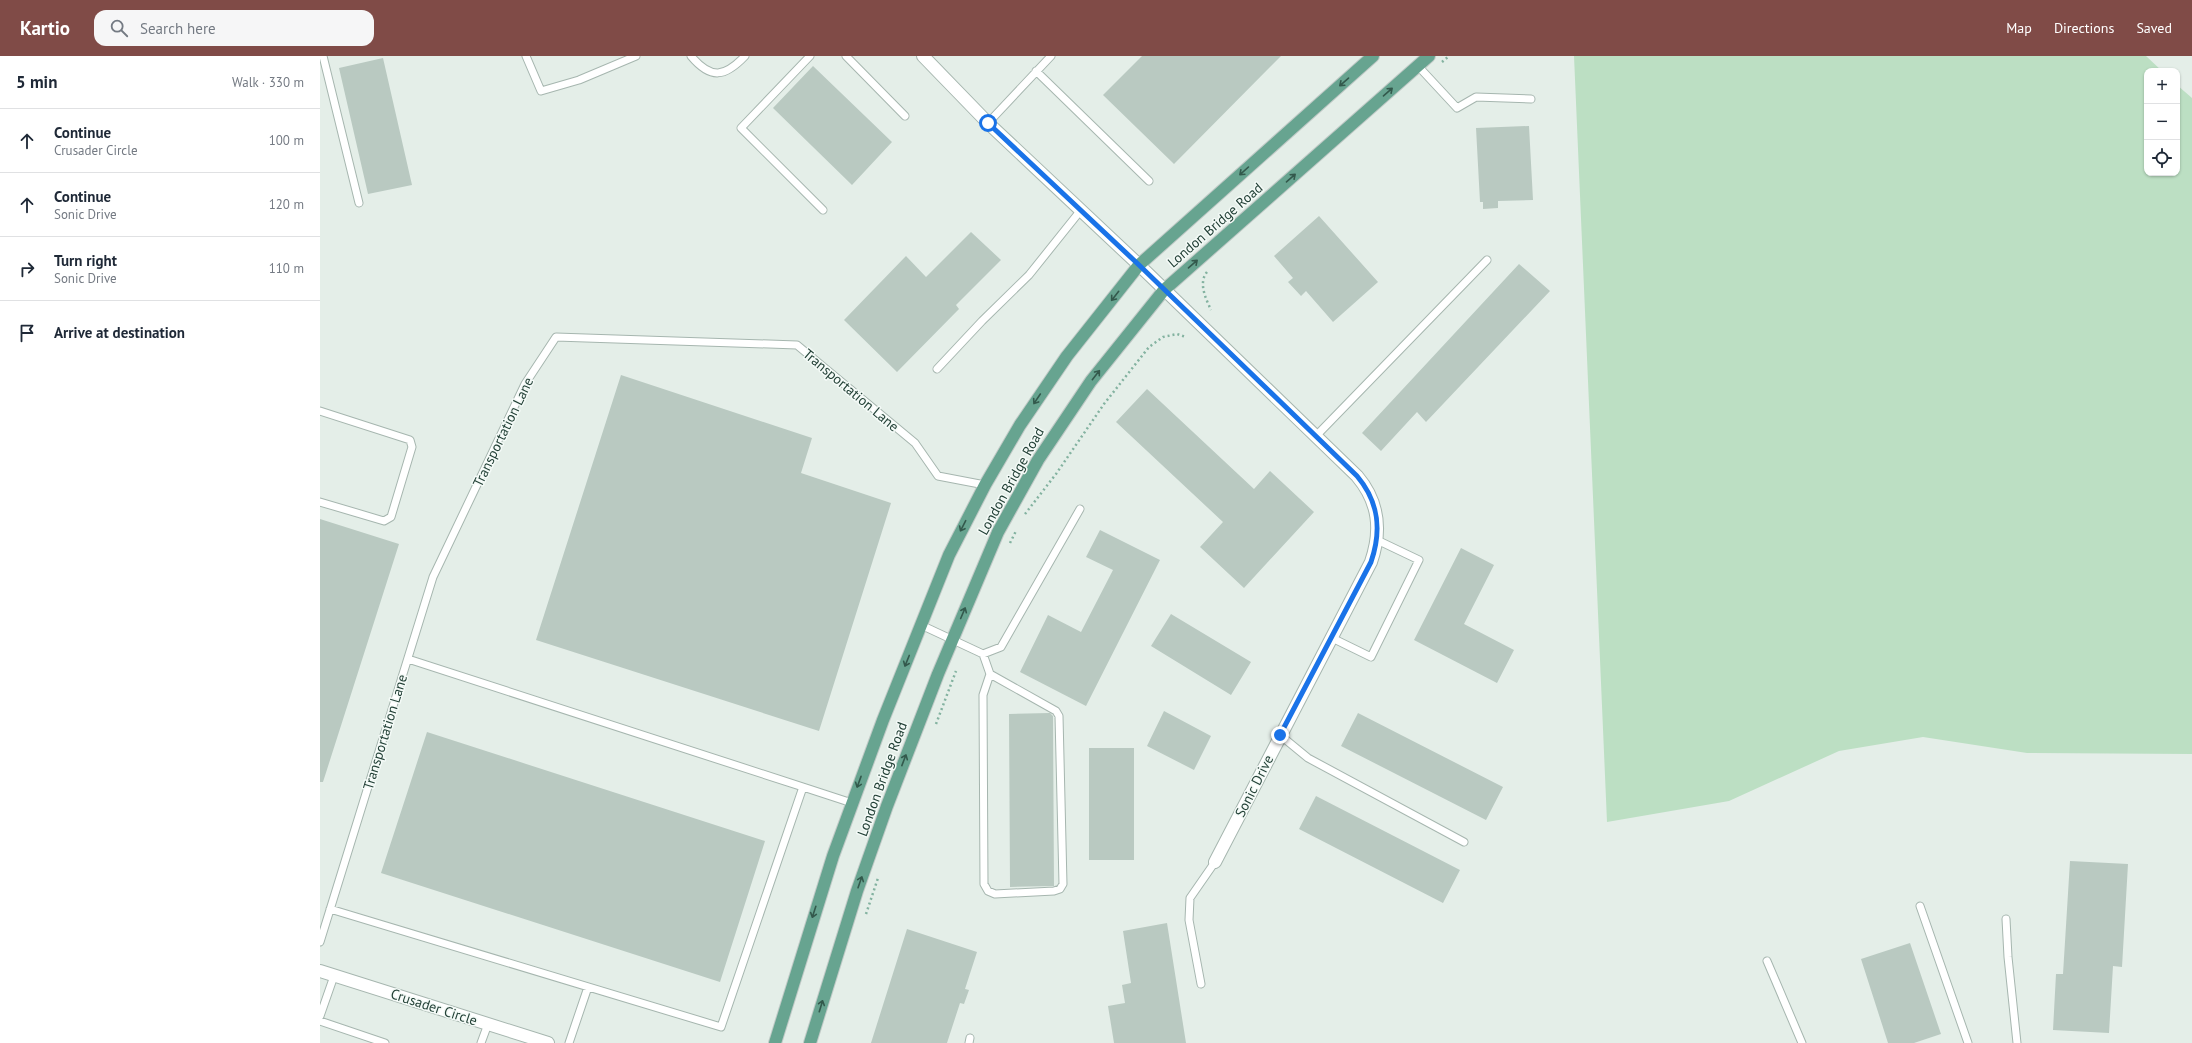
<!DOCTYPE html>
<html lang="en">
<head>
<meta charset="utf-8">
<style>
  :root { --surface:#fff; --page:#f6f6f7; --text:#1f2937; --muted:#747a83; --line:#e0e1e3; --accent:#804b47 }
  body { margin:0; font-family:"PT Sans",sans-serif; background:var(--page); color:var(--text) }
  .controls { position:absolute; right:12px; top:12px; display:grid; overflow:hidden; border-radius:8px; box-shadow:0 1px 3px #0004 }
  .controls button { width:36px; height:36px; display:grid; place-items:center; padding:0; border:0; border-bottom:1px solid var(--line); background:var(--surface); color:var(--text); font:20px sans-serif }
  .stop { position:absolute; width:12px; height:12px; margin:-9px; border:3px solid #1a73e8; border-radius:50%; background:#fff }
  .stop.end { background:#1a73e8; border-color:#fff; box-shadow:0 1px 4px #0008 }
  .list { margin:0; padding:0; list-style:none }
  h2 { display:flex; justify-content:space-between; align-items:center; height:52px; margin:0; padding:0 16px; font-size:17px }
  h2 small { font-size:13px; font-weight:400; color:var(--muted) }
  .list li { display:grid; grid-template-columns:26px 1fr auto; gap:12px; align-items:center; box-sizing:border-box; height:64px; padding:0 16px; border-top:1px solid var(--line) }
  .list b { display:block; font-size:15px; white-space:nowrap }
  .list p { margin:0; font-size:13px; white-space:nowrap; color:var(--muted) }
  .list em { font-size:13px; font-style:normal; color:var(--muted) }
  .icon { flex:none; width:22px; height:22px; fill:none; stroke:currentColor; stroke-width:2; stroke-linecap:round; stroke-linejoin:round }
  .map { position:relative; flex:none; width:1872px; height:987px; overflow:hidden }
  header { display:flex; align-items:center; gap:24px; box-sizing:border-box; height:56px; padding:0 20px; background:var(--accent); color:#fff }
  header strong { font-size:19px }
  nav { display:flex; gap:22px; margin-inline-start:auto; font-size:14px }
  .search { width:280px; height:36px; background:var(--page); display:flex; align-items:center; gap:10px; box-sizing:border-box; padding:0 14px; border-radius:12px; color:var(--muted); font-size:15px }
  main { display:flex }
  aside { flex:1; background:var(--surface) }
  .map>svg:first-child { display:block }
  .green { fill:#bcdfc3 }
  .building { fill:#b9c9c1 }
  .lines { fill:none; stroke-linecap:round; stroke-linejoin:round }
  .service-casing { stroke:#a6b6af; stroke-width:9 }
  .minor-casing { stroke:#a6b6af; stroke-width:14 }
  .primary-casing { stroke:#c1cac7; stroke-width:14 }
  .path { stroke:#83b2a0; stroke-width:2.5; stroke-dasharray:2 3; stroke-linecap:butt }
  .service { stroke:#fff; stroke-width:7 }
  .minor { stroke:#fff; stroke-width:12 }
  .primary { stroke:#67a490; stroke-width:12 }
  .oneway { stroke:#33594c }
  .route { stroke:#1a73e8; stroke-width:5 }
  .labels { text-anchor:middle; stroke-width:3; stroke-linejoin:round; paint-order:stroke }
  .street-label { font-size:14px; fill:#224036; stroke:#f4faf7 }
</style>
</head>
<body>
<header>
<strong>Kartio</strong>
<div class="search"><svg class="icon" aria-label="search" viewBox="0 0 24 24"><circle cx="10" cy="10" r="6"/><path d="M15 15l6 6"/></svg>Search here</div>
<nav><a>Map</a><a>Directions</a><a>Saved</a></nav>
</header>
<main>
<aside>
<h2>5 min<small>Walk · 330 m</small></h2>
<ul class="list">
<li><svg class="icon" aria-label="ahead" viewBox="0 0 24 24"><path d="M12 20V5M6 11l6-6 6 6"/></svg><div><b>Continue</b><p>Crusader Circle</p></div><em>100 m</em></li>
<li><svg class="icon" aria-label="ahead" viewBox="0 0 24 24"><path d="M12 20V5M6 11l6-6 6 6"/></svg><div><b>Continue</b><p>Sonic Drive</p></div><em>120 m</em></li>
<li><svg class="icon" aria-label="right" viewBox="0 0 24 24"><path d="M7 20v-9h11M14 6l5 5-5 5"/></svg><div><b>Turn right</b><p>Sonic Drive</p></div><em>110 m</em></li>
<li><svg class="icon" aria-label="arrive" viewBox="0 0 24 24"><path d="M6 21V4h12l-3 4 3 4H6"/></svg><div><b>Arrive at destination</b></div></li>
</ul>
</aside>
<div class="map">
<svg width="1872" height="987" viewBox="0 0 1872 987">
  <rect width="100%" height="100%" fill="#e4eee8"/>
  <path class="green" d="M1254 0H1826L1842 15H1827V117H1857V29L1872 42V698L1707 697 1603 681 1519 695 1409 745 1287 766Z"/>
  <path class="building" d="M822 0H961L854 108 783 39Z
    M63 2 92 129 48 138 19 12Z
    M493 10 572 86 532 129 453 52Z
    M1209 70 1213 144 1178 145V152L1163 153V146H1160L1156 72Z
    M999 160 1058 226 1013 266 986 235 981 240 968 226 973 222 954 200Z
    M651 176 681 204 636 249 639 253 577 316 524 264 586 200 606 221Z
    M1199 208 1230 235 1106 366 1097 356 1061 395 1042 377Z
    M301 319 492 382 481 417 571 447 499 675 216 584Z
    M827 333 934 433 950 415 994 456 924 532 880 491 903 466 796 366Z
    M0 463 79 488 3 726H0Z
    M780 474 840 504 766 650 700 616 728 559 761 576 793 514 766 501Z
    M1141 492 1174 509 1144 568 1194 594 1177 627 1094 584Z
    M851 558 931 606 911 639 831 590Z
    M844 655 891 680 874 714 827 690Z
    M730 657 733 660 734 830 690 831 689 658Z
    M1038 657 1183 731 1166 764 1021 690Z
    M107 676 445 785 400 926 61 817Z
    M769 692H814V804H769Z
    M996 740 1140 814 1123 847 979 773Z
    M1750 805 1808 808 1802 911 1793 910 1789 977 1733 974 1736 918H1743Z
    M847 867 866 987H794L788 950 805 947 802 929 811 927 803 875Z
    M587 873 657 896 645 933 649 934 644 948 640 947 627 987H551Z
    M1590 887 1621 978 1594 987H1568L1541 903Z"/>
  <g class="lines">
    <defs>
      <path id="service" d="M3 0 39 147
        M206 0 221 35 259 24 316 0
        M371 0C391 24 405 21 425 0
        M490 0 421 72 503 154
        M526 0 585 60
        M1098 10 1137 52 1156 41 1211 43
        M716 15 829 125
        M668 67 731 0
        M617 313 662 265 709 219 761 154
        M0 355 90 384 92 391 71 461 64 465 0 446
        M995 381 1167 204
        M601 569 663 598 670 618 736 655 739 660 743 828 740 833 734 835 675 838 668 835 664 828 663 639 670 618
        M1010 581 1051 601 1099 504 1057 484
        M663 598 681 591 760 453
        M960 679 988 702 1144 786
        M483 731 532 747
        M1600 850 1648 987
        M10 853 401 971 483 731 88 603
        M1686 863 1688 901 1697 987
        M0 886 113 521 205 328 236 281 477 289 595 387 618 420 665 429
        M1447 905 1482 987
        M881 928 869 864 870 842 895 806
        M0 960 14 920
        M0 965 65 987
        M161 987 168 968
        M249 987 268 931
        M649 987 650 982"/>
      <path id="minor" d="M603 0 668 67 819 209 1037 420C1059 446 1062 474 1051 506L895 806
        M0 915 228 987"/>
      <path id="primary" d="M455 987 513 800 563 664 629 499 665 429 700 369 747 300 819 209 1053 0
        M490 987 537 835 567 750 618 618 678 476 718 404 771 325 844 234 1109 0"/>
    </defs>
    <use href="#service" class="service-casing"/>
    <use href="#minor" class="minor-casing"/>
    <use href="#primary" class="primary-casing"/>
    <path class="path" d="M1122 6 1129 0
      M887 216C878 227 886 243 891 254
      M705 458 736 418 784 348 829 291 843 281 857 278 866 281
      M690 487 696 475
      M616 668 636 615
      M546 858 558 822"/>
    <use href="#service" class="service"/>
    <use href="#minor" class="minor"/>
    <use href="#primary" class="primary"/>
  </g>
  <defs><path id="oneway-shaft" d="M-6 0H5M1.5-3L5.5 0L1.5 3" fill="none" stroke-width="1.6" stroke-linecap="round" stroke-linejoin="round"/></defs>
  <g class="oneway">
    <use href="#oneway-shaft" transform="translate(1024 26) rotate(139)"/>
    <use href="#oneway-shaft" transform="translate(1068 36) rotate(-41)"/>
    <use href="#oneway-shaft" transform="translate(924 115) rotate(138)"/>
    <use href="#oneway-shaft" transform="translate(971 122) rotate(-41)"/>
    <use href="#oneway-shaft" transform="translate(873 208) rotate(-41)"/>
    <use href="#oneway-shaft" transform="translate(795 240) rotate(128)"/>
    <use href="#oneway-shaft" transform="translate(776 319) rotate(-52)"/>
    <use href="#oneway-shaft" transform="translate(717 343) rotate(124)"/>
    <use href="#oneway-shaft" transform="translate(643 470) rotate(117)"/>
    <use href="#oneway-shaft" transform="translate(643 557) rotate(-67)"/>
    <use href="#oneway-shaft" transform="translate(587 605) rotate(112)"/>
    <use href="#oneway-shaft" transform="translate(584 704) rotate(-69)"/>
    <use href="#oneway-shaft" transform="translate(539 726) rotate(110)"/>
    <use href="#oneway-shaft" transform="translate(540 826) rotate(-71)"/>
    <use href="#oneway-shaft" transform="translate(494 856) rotate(108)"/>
    <use href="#oneway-shaft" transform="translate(501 950) rotate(-73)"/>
  </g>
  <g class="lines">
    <path class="route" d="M668 67 819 209 1037 420C1059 446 1062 474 1051 506L960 679"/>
  </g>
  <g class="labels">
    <g class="street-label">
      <text transform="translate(895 169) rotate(-41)" y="5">London Bridge Road</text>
      <text transform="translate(531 334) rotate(40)" y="5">Transportation Lane</text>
      <text transform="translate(183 376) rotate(-64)" y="5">Transportation Lane</text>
      <text transform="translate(691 425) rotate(-61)" y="5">London Bridge Road</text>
      <text transform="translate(65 676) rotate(-73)" y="5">Transportation Lane</text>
      <text transform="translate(562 723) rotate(-70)" y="5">London Bridge Road</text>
      <text transform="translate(934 730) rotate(-63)" y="5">Sonic Drive</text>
      <text transform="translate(114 951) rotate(18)" y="5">Crusader Circle</text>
    </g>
  </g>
</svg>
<div class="controls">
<button>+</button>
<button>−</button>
<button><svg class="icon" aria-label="locate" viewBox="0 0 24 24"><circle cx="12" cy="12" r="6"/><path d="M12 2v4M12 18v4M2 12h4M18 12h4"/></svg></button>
</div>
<div class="stop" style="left:668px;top:67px"></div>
<div class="stop end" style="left:960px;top:679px"></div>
</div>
</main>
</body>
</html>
